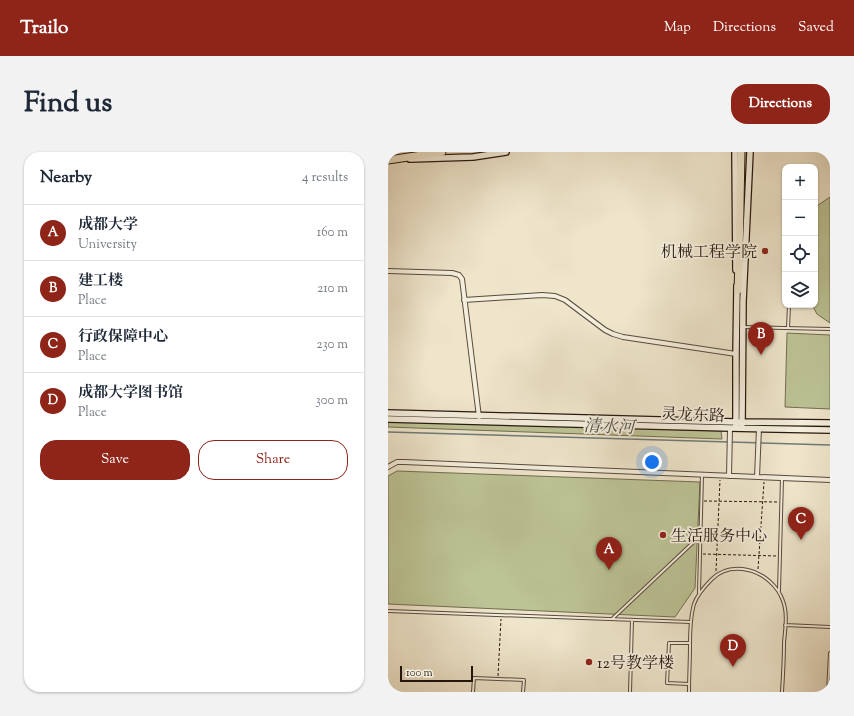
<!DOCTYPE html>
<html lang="en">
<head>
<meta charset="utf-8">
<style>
  :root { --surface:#fff; --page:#f2f2f3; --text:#1f2937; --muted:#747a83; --line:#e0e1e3; --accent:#8f2418 }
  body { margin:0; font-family:"Sorts Mill Goudy","Noto Serif SC",serif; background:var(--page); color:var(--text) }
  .controls { position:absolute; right:12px; top:12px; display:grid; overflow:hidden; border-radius:8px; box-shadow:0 1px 3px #0004 }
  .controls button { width:36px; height:36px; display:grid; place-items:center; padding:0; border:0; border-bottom:1px solid var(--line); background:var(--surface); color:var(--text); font:20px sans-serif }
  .scale { position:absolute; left:12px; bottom:10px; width:73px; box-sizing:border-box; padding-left:4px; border:2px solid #26170e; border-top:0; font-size:11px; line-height:14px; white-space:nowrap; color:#26170e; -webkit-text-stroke:3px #f4eedd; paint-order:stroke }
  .you { position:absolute; left:264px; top:310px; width:14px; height:14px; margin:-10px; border:3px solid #fff; border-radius:50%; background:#1a73e8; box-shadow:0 0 0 6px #1a73e833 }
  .badge { display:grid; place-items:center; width:26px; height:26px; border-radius:50%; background:var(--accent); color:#fff; font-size:13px; font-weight:700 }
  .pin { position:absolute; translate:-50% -33px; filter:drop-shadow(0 1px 2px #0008) }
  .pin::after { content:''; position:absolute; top:21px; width:14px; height:12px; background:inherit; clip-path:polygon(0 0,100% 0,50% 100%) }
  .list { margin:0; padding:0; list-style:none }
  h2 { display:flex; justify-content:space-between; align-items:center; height:52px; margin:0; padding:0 16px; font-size:17px }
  h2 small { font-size:13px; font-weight:400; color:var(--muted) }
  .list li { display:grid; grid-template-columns:26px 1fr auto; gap:12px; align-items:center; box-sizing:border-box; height:56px; padding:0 16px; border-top:1px solid var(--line) }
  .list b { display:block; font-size:15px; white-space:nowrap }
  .list p { margin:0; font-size:13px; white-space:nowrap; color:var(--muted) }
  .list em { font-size:13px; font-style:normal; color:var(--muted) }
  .actions { display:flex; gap:8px; padding:12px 16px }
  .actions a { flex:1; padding:9px 0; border:1px solid var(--accent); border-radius:16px; text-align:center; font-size:14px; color:var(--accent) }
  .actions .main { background:var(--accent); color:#fff }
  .icon { flex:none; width:22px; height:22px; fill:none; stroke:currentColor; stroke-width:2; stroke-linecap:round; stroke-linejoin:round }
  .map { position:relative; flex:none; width:442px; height:540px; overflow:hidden; border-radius:16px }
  header { display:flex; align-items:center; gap:24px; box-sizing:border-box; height:56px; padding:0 20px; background:var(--accent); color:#fff }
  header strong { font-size:19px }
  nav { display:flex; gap:22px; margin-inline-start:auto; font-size:14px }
  .intro { display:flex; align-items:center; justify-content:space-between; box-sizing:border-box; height:96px; padding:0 24px }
  h1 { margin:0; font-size:28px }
  .button { padding:10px 18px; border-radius:16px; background:var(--accent); color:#fff; font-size:14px; font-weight:700 }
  main { display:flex; gap:24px; padding:0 24px }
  aside { flex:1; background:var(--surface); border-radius:16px; box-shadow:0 1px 3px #0004 }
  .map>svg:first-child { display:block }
  .green { fill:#bcc395; stroke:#716d52 }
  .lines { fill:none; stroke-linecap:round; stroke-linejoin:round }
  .stream { stroke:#6f7a79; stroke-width:1.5 }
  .lane-casing { stroke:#584a3d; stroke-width:4 }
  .street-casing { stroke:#584a3d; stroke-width:6 }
  .secondary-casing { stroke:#26170e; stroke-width:8 }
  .highway-casing { stroke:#26170e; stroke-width:9 }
  .path { stroke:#26170e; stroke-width:1; stroke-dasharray:3 2; stroke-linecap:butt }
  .lane { stroke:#f4eedd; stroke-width:2 }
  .street { stroke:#f4eedd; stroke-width:4 }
  .secondary { stroke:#f4eedd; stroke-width:5.5 }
  .highway { stroke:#eee5cb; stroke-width:7 }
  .poi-dot { fill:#8f2418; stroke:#f4eedd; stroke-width:1.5 }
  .labels { text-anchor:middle; stroke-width:3.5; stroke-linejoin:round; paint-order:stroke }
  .poi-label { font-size:16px; fill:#26170e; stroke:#f4eedd; text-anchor:start }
  .street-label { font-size:16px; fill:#26170e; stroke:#f4eedd }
  .water-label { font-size:17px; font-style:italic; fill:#50514d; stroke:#f4eedd }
</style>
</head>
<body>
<header>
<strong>Trailo</strong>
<nav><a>Map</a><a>Directions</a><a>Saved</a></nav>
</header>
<div class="intro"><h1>Find us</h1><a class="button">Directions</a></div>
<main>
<aside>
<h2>Nearby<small>4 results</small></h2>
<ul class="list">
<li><span class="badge">A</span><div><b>成都大学</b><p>University</p></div><em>160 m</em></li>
<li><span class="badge">B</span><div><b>建工楼</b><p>Place</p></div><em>210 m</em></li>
<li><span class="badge">C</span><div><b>行政保障中心</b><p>Place</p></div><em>230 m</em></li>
<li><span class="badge">D</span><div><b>成都大学图书馆</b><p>Place</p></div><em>300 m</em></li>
</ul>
<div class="actions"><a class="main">Save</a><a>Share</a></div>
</aside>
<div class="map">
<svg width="442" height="540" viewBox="0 0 442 540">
  <rect width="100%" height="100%" fill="#eee5cb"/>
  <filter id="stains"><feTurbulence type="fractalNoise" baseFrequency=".005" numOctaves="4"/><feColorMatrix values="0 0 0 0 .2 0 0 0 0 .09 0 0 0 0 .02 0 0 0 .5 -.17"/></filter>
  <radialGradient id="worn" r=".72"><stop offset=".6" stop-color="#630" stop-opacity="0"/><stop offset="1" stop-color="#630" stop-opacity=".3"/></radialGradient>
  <path class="green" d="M442 45V171L429 162 424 153H427V54H429Z
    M399 181 442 183V257L397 255Z
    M0 269 333 279 334 287 0 275Z
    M9 319 312 330 307 436 287 465 0 452V324Z"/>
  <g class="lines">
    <path class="stream" d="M0 280 442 293"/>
    <defs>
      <path id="lane" d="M355 175 442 177
        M400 176 401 153
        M391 439 394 326
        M311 441 314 323
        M0 459 302 470
        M224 467 313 383
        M397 473 442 475
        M301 532 279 531 281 491H302
        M85 540 86 526 136 528 135 540
        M242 540 244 468
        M301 540C301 525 302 510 302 494 302 480 302 466 306 452 309 443 317 434 324 427 334 417 346 415 360 418 375 421 390 434 395 449 400 462 397 478 396 491 396 508 395 524 394 540
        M440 540 442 501"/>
      <path id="street" d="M0 119 64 121 71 123 74 127 91 265
        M76 148 154 143 167 144 177 148 217 178 225 182 235 185 348 202
        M0 315 9 310H16L442 328
        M341 324 342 276
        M369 325 371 276"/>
      <path id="secondary" d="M347 0 348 118
        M22 7 85 5 118 0
        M0 261 348 270 442 271
        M0 267 342 276 442 278
        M354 272 355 149 362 0
        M348 274V202L349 134"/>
      <path id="highway" d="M0 8 54 0
        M350 138 351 109 353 0"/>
    </defs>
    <use href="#lane" class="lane-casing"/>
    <use href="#street" class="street-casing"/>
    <use href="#secondary" class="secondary-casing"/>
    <use href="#highway" class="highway-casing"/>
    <path class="path" d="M316 349 389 350
      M315 402 389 404
      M370 417 376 330
      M328 419 332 328
      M110 524 113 467"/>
    <use href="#lane" class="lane"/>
    <use href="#street" class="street"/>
    <use href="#secondary" class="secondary"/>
    <use href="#highway" class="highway"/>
  </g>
  <g class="poi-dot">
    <circle cx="377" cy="99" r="4"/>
    <circle cx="275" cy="383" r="4"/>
    <circle cx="201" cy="510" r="4"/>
  </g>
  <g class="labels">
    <g class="poi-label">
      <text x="369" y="105" text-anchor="end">机械工程学院</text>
      <text x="283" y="389">生活服务中心</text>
      <text x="209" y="516">12号教学楼</text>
    </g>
    <g class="street-label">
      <text transform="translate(305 262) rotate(2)" y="6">灵龙东路</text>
    </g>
    <g class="water-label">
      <text transform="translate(221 274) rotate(2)" y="6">清水河</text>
    </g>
  </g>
  <rect width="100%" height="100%" filter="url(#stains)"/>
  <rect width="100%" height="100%" fill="url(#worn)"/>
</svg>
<div class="controls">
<button>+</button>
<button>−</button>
<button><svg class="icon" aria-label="locate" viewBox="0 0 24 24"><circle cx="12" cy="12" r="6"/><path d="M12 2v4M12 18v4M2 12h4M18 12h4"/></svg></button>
<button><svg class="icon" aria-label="layers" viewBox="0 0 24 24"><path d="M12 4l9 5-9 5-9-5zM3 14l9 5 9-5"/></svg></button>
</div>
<div class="scale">100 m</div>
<div class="you"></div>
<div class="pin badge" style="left:221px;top:418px">A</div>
<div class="pin badge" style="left:373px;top:203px">B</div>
<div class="pin badge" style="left:413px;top:388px">C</div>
<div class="pin badge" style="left:345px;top:515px">D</div>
</div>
</main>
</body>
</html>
